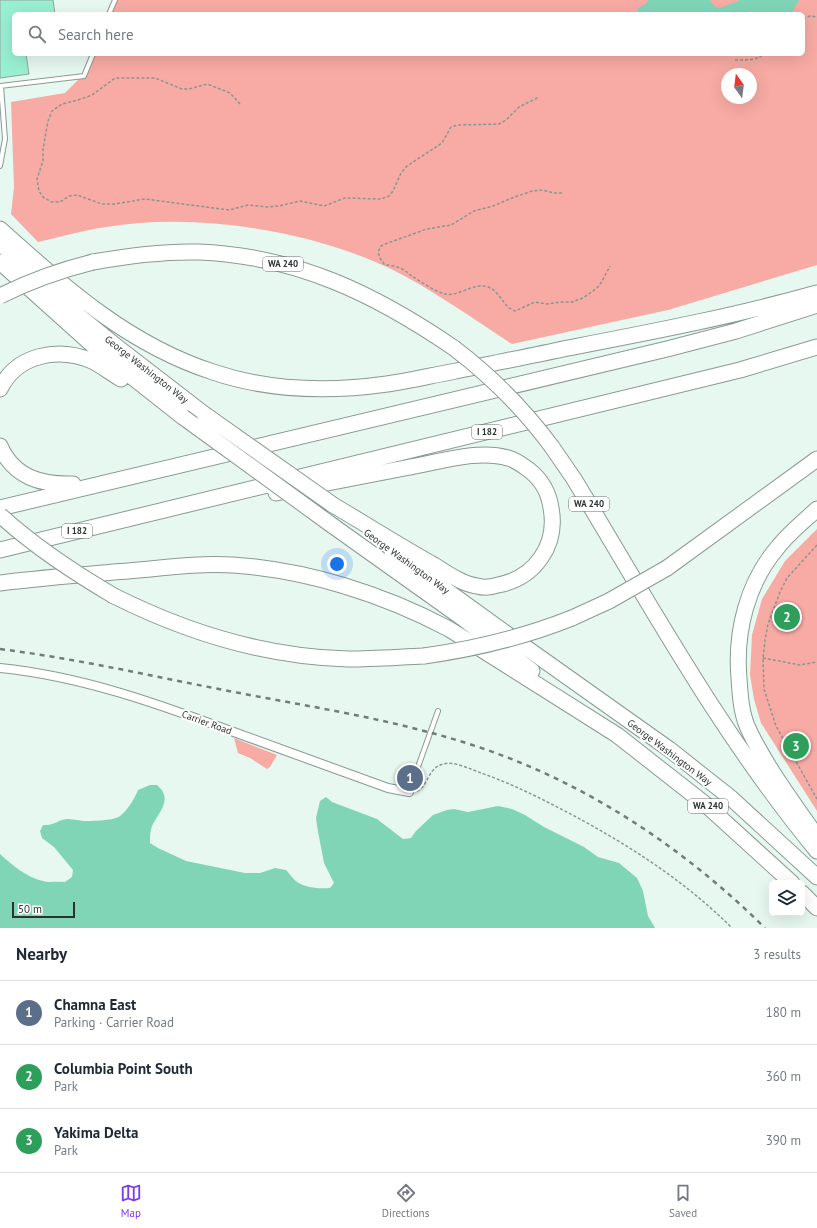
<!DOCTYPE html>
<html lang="en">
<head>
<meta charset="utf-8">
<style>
  :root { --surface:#fff; --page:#f2f2f3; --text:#1f2937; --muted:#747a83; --line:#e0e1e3; --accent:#7c3aed }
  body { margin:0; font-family:"PT Sans",sans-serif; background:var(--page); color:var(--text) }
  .controls { position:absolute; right:12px; bottom:12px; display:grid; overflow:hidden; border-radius:6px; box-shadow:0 4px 16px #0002 }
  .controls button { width:36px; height:36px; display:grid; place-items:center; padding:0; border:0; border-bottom:1px solid var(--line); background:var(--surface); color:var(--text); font:20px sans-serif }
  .compass { position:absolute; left:721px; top:68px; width:36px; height:36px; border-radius:50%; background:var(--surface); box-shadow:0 4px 16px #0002; rotate:346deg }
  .scale { position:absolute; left:12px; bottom:10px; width:63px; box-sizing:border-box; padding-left:4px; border:2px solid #2b322f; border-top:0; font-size:11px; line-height:14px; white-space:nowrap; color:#2b322f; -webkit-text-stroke:3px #fff; paint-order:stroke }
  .you { position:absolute; left:337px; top:564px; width:14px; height:14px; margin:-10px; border:3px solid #fff; border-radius:50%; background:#1a73e8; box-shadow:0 0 0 6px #1a73e833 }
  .badge { display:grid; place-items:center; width:26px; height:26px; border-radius:50%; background:var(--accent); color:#fff; font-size:13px; font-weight:700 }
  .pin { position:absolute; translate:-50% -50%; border:2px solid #fff; box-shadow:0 1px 4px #0006 }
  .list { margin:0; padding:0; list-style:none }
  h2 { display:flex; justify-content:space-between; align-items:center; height:52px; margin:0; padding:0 16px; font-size:17px }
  h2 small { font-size:13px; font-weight:400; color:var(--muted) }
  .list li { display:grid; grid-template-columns:26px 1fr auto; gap:12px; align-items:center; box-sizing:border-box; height:64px; padding:0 16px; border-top:1px solid var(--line) }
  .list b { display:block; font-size:15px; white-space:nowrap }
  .list p { margin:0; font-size:13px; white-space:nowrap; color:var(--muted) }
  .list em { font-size:13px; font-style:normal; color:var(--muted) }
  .icon { flex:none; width:22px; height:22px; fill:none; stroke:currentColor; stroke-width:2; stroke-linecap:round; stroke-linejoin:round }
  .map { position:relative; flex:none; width:817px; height:928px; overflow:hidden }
  .search { position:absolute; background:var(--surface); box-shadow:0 4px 16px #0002; left:12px; right:12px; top:12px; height:44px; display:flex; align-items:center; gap:10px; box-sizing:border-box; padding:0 14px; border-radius:6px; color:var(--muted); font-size:15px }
  .sheet { height:244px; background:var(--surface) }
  nav { display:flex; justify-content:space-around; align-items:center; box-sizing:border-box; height:56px; border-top:1px solid var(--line); background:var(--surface); font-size:11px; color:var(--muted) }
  nav a { display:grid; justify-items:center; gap:2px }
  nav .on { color:var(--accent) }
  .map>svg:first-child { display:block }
  .green { fill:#f8aaa4; fill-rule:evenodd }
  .water { fill:#80d5b7 }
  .building { fill:#99efd1; stroke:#92a29c }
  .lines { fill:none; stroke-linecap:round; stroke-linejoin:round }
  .lane-casing { stroke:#8a9a93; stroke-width:6 }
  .street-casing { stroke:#8a9a93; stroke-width:10 }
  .highway-casing { stroke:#8a9a93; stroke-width:17 }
  .path { stroke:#8a9791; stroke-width:1.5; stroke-dasharray:3 2; stroke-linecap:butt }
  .lane { stroke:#fff; stroke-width:4 }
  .street { stroke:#fff; stroke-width:8 }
  .highway { stroke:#fff; stroke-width:15 }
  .rail { stroke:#727d79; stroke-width:2.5; stroke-dasharray:5 5; stroke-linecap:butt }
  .highway-bridge-casing { stroke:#8a9a93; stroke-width:17; stroke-linecap:butt }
  .highway-bridge { stroke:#fff; stroke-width:15 }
  .labels { text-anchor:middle; stroke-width:4; stroke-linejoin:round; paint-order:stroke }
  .shield { fill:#fff; stroke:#6b706d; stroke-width:1 }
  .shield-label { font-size:9px; font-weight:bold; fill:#2b322f }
  .street-label { font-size:10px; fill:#2b322f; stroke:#fff }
</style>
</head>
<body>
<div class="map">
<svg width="817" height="928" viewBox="0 0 817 928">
  <rect width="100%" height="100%" fill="#e7f8f1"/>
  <path class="green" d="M115 0H817V265L668 310 512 344C472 318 433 290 391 269 310 230 195 212 106 227 84 230 61 237 38 242L11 214 14 187 11 102 65 93 84 74 93 54H803V14H109ZM727 74H751V98H727Z
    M817 529V811L761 723 754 699 750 675 752 635 762 599 785 561Z
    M234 738 277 755 270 767 267 769 250 758 238 753Z"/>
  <path class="water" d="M648 0H710L715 7 720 8 740 0H799L791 14H640L638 12V8L646 4Z
    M150 785H157C173 798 160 811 153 824 150 830 150 836 150 843L158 848 186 861 245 873H260L275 868 286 870C290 874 293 879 297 882 306 888 320 889 330 888L334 883 324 863 317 826 316 818 320 801 326 797 332 802 377 819 403 839 411 838 416 831 433 815 447 810 454 809 468 812 498 806 512 809 525 815 544 827 584 847 598 857 619 863 637 878 643 891 648 916 655 928H0V854C12 865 26 877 43 881 49 883 58 881 65 882L72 877 73 870 54 847 42 838 40 831 43 825C53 826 58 820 67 819 72 819 78 820 83 821 92 821 113 821 120 816 127 811 135 798 138 790Z"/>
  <path class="building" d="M0 0H53L55 14H14V54H26L29 74 0 78Z"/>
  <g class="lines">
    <defs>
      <path id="lane" d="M109 14 115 0
        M0 86 84 76 93 54
        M0 166 5 139 1 86
        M409 792 438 711"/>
      <path id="street" d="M0 668C80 676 156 703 231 731 283 750 336 769 388 788L409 792"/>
      <path id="highway" d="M0 229C66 288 127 344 213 372 269 391 330 392 387 384 410 381 433 375 456 371 494 363 531 356 568 348 651 332 735 316 817 293
        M0 243 79 316 121 350 204 414
        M0 262 98 350 183 417
        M93 262C129 256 163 251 199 252 297 256 375 294 454 348
        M0 389C17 354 58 347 92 361 102 366 111 373 121 379
        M0 446C14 478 42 485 73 484
        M552 447 574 479C651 606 722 736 817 851
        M276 493C321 484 365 476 410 467 440 462 478 449 508 458 516 460 522 465 529 470 541 479 549 493 551 508 558 545 535 578 498 585 492 587 484 588 477 586 462 584 447 573 434 565 400 546 367 525 333 505
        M0 508 667 349 736 331 817 305
        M817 509C804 521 789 533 778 547 747 583 735 632 739 678 740 694 741 711 747 726 764 764 793 802 817 837
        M333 526 465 620 532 671
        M0 550 740 370 817 347
        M392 551 511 637 669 749 731 798 817 877
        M667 568 817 459
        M0 583C46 577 92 574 139 570 170 567 201 563 233 565 307 570 383 594 449 629L617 735 705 804 792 883
        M114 596C186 632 266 657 348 659 374 659 399 657 424 656
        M572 618 609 601
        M802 893 817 908"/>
    </defs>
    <use href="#lane" class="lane-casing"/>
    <use href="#street" class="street-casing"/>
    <use href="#highway" class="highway-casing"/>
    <path class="path" d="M803 19 810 16 817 17
      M735 60C745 60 756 61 764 54
      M240 104 230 93 207 84 189 89H182L155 78H115L92 95 78 100 62 104 52 111 48 121 43 149V161L37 179 39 191 44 198 52 202H60L69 196 77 195 102 204H114L145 199 229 210 248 205 268 207 279 206 300 201 324 206 345 198 381 199 389 196 393 191 401 173 407 166 442 143 451 127 458 125 499 124 506 120 519 107 539 97
      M562 193H554L542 190 532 191 512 198 493 206 474 211 451 225 427 229 385 244 381 246 378 252 380 258 384 264C390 266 397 266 402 269 406 271 409 274 412 276 421 282 436 292 445 294 459 297 473 282 488 287 500 291 503 307 515 311L535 302 547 304 560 302H572L583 298 597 288 601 283 610 266
      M817 545 787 578 780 592 768 624 765 640 763 658 764 689 776 726 817 799
      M763 658 800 665 817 662
      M417 791C429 786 427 768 443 764 455 761 470 769 481 773 510 783 536 796 563 810 624 842 683 879 732 928"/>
    <use href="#lane" class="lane"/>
    <use href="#street" class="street"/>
    <use href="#highway" class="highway"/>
    <path class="rail" d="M0 649C79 659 156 677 234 692 312 707 390 719 466 743 579 778 681 845 765 928"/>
    <defs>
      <path id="highway-bridge" d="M0 296C30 281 61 270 93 262
        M454 348C492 377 524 409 552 447
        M204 414 333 505
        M183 417 333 526
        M0 515C35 547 73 572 114 596
        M609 601 667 568
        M424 656C475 649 524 637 572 618"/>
    </defs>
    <use href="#highway-bridge" class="highway-bridge-casing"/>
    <use href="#highway-bridge" class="highway-bridge"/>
  </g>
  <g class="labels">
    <g class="shield">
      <rect x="263" y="257" width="40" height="14" rx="3"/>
      <rect x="472" y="425" width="30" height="14" rx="3"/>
      <rect x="569" y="497" width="40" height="14" rx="3"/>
      <rect x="62" y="524" width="30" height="14" rx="3"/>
      <rect x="688" y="799" width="40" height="14" rx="3"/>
    </g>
    <g class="shield-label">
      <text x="283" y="267">WA 240</text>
      <text x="487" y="435">I 182</text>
      <text x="589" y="507">WA 240</text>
      <text x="77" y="534">I 182</text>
      <text x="708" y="809">WA 240</text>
    </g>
    <g class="street-label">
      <text transform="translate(147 369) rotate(38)" y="4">George Washington Way</text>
      <text transform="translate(407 561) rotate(36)" y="4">George Washington Way</text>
      <text transform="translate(207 722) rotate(20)" y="4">Carrier Road</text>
      <text transform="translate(670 752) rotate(37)" y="4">George Washington Way</text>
    </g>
  </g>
</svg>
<div class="controls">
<button><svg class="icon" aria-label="layers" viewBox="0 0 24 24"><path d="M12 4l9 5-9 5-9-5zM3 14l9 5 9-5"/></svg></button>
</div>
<svg class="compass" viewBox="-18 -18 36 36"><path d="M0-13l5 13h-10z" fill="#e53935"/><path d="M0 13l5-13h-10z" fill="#747a83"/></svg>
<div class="scale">50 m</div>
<div class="you"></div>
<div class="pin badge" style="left:410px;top:778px;background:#5c6f8a">1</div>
<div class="pin badge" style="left:787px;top:617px;background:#2e9e5b">2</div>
<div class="pin badge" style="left:796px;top:746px;background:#2e9e5b">3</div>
<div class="search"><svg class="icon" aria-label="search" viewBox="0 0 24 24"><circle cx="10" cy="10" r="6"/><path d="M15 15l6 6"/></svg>Search here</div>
</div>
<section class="sheet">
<h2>Nearby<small>3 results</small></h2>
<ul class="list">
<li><span class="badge" style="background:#5c6f8a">1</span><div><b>Chamna East</b><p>Parking · Carrier Road</p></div><em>180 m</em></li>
<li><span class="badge" style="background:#2e9e5b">2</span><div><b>Columbia Point South</b><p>Park</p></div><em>360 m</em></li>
<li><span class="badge" style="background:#2e9e5b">3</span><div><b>Yakima Delta</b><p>Park</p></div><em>390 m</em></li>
</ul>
</section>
<nav>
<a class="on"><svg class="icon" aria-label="map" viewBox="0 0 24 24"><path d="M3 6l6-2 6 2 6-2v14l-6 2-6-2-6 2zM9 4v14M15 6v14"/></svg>Map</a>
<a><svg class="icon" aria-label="directions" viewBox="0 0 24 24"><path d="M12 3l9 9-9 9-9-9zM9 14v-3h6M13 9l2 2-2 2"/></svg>Directions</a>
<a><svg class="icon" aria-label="saved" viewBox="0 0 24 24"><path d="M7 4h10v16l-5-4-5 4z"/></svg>Saved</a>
</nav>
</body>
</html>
